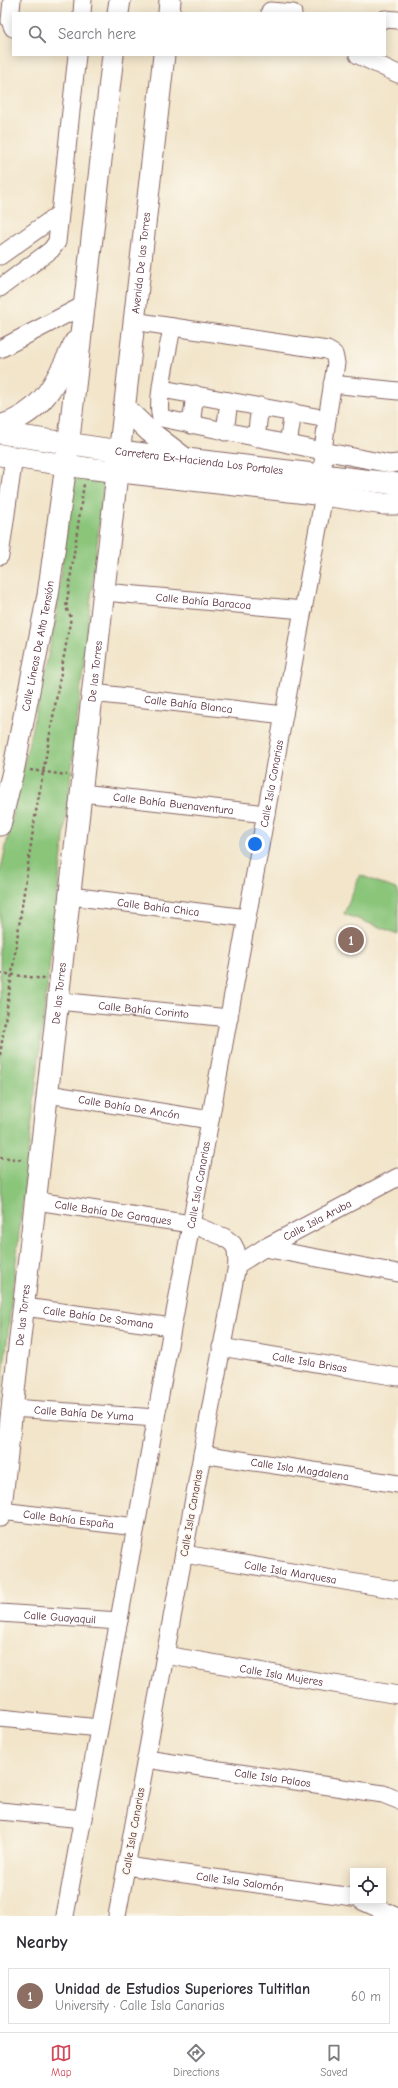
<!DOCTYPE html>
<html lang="en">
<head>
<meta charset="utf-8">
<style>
  :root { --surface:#fff; --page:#f7f7f7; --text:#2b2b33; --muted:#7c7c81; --line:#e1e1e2; --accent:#d1495b }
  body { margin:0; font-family:"Comic Neue",sans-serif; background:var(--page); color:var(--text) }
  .controls { position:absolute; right:12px; bottom:12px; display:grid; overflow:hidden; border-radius:0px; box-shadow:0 2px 10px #0003 }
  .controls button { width:36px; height:36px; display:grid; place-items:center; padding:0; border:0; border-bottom:1px solid var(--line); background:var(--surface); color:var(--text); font:20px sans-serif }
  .you { position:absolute; left:255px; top:844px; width:14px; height:14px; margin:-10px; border:3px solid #fff; border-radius:50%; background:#1a73e8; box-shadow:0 0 0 6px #1a73e833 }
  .badge { display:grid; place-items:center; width:26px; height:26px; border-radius:50%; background:var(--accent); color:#fff; font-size:13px; font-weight:700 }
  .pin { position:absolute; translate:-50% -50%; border:2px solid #fff; box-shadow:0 1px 4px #0006 }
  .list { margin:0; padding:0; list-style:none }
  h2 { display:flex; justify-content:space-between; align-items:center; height:52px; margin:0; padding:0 16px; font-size:17px }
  h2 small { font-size:13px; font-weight:400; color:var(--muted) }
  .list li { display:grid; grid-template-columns:26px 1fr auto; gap:12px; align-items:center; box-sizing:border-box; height:56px; margin:0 8px 8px; padding:0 8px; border:1px solid var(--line); border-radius:0px }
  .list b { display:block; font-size:15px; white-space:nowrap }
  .list p { margin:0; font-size:13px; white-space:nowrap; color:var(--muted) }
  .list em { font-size:13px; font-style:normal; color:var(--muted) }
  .icon { flex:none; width:22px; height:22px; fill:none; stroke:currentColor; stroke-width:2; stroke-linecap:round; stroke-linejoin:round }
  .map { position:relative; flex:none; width:398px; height:1916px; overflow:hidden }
  .search { position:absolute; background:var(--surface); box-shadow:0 2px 10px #0003; left:12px; right:12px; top:12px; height:44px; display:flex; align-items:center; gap:10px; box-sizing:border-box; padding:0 14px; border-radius:0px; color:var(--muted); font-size:15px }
  .sheet { height:116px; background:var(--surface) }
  nav { display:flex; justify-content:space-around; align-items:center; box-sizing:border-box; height:56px; border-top:1px solid var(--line); background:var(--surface); font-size:11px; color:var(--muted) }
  nav a { display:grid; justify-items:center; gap:2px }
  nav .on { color:var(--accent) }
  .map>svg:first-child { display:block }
  .green { fill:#8ac57a; stroke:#6a7252 }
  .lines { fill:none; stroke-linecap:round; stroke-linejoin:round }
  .minor-casing { stroke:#856463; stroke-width:19 }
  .major-casing { stroke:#856463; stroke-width:23 }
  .path { stroke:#856463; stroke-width:2.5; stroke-dasharray:3 3; stroke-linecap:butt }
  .minor { stroke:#fff; stroke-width:17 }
  .major { stroke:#fff; stroke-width:21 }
  .labels { text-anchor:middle; stroke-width:3; stroke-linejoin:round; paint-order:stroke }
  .street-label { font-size:11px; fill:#4a1f2b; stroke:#fbf7ec }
</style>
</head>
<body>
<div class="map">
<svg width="398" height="1916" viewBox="0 0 398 1916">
  <rect width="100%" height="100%" fill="#fbf7ec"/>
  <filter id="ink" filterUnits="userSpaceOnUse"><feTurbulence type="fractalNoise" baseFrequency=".025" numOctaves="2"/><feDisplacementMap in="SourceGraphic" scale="8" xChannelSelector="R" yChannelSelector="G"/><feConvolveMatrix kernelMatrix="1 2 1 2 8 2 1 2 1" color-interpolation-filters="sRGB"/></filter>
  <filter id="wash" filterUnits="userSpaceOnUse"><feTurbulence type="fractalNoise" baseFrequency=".012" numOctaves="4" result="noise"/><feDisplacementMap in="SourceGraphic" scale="16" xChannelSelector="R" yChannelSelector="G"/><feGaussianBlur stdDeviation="0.9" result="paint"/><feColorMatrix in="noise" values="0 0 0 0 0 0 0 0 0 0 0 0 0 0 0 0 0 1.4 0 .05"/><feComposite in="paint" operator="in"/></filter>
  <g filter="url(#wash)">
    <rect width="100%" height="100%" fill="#f2e5ca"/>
    <path class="green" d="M73 477 104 482 0 1403V873L55 624Z
      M360 875 398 890V934L344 914Z"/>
  </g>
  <g filter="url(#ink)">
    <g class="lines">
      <defs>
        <g id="minor">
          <path d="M12 0 10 21 13 28"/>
          <path d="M270 11 293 13"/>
          <path d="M82 13 83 0"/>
          <path d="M385 19 398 20"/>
          <path d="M358 55 398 74"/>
          <path d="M0 256 59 214"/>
          <path d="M0 288 51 250 57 242 77 55"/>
          <path d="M133 321 327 350 334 354 336 363 327 419 162 389"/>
          <path d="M172 327C169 348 155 400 161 418L323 451 327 419"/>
          <path d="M0 349 84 305"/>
          <path d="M332 384 398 391"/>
          <path d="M191 425 195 394"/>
          <path d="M225 432 229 401"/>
          <path d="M256 438 260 406"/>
          <path d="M288 444 293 412"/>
          <path d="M0 556 14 457"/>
          <path id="s1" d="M104 592 303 610"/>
          <path id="s2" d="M93 693 284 715"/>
          <path id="s3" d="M82 793 266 814"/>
          <path id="s4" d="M70 896 247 918"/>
          <path id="s5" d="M58 1001 229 1018"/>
          <path id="s6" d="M48 1094 210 1120"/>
          <path id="s7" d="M36 1201 191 1224 224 1237 233 1244 236 1250 237 1265 117 1916"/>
          <path d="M264 1248 398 1273"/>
          <path id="s8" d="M237 1265 264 1248 398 1177"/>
          <path id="s9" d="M24 1307 172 1327"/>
          <path id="s10" d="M221 1347 398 1377"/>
          <path id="s11" d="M12 1408 156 1418"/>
          <path id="s12" d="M202 1454 398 1484"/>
          <path id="s13" d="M1 1511 136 1527"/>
          <path id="s14" d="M184 1554 398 1590"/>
          <path id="s15" d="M0 1613 119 1621"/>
          <path id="s16" d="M165 1655 398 1695"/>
          <path d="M0 1718 99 1728"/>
          <path id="s17" d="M146 1759 383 1794 398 1800"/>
          <path d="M0 1811 83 1819"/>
          <path id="s18" d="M126 1866 353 1897"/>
          <path d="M362 1901 395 1916"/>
          <path id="s19" d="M65 1916 324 495 323 451 390 464 398 463"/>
        </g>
        <g id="major">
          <path d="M118 13 120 0"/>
          <path d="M169 13 170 0"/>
          <path d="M124 407 149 431 183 457"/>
          <path d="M0 426C45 412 56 381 75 342"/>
          <path id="s20" d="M0 433 119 451 398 484"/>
          <path d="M0 455 86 468 324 495 384 504H398"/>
          <path id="s21" d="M0 825 14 767 48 595 66 465 113 55"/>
          <path id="s22" d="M0 1516 164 55"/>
        </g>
      </defs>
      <use href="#minor" class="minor-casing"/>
      <use href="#major" class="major-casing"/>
      <path class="path" d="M30 770 67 775
        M0 973 44 979
        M0 1055 35 817 71 617 66 608 84 484
        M0 1157 23 1160"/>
      <use href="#minor" class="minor"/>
      <use href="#major" class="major"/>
    </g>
  </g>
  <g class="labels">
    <g class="street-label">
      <text dy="4" stroke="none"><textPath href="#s22" startOffset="1261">Avenida De las Torres</textPath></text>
      <text dy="4" stroke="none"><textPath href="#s20" startOffset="201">Carretera Ex-Hacienda Los Portales</textPath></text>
      <text dy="4" stroke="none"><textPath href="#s1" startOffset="100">Calle Bahía Baracoa</textPath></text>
      <text dy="4" stroke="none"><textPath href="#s21" startOffset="183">Calle Líneas De Alta Tensión</textPath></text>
      <text dy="4" stroke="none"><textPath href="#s22" startOffset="850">De las Torres</textPath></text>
      <text dy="4" stroke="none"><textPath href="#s2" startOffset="96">Calle Bahía Blanca</textPath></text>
      <text dy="4" stroke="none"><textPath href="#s19" startOffset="1151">Calle Isla Canarias</textPath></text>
      <text dy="4" stroke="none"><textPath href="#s3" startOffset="92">Calle Bahía Buenaventura</textPath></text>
      <text dy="4" stroke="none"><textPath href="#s4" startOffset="89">Calle Bahía Chica</textPath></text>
      <text dy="4" stroke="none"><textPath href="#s22" startOffset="526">De las Torres</textPath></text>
      <text dy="4" stroke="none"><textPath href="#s5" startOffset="86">Calle Bahía Corinto</textPath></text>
      <text dy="4" stroke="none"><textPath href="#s6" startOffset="82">Calle Bahía De Ancón</textPath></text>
      <text dy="4" stroke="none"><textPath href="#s19" startOffset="743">Calle Isla Canarias</textPath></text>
      <text dy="4" stroke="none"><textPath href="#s7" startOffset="78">Calle Bahía De Garaques</textPath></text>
      <text dy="4" stroke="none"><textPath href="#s8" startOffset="92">Calle Isla Aruba</textPath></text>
      <text dy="4" stroke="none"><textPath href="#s22" startOffset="202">De las Torres</textPath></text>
      <text dy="4" stroke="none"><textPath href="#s9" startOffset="75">Calle Bahía De Somana</textPath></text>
      <text dy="4" stroke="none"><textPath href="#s10" startOffset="90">Calle Isla Brisas</textPath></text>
      <text dy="4" stroke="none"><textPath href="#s11" startOffset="72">Calle Bahía De Yuma</textPath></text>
      <text dy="4" stroke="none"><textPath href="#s12" startOffset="99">Calle Isla Magdalena</textPath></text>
      <text transform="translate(191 1513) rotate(-80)" y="4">Calle Isla Canarias</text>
      <text dy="4" stroke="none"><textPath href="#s13" startOffset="68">Calle Bahía España</textPath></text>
      <text dy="4" stroke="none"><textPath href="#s14" startOffset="108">Calle Isla Marquesa</textPath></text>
      <text dy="4" stroke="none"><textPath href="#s15" startOffset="60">Calle Guayaquil</textPath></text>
      <text dy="4" stroke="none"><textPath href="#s16" startOffset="118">Calle Isla Mujeres</textPath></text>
      <text dy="4" stroke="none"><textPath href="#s17" startOffset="128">Calle Isla Palaos</textPath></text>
      <text transform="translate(133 1831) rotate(-80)" y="4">Calle Isla Canarias</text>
      <text dy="4" stroke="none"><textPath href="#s18" startOffset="115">Calle Isla Salomón</textPath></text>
    </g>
  </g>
</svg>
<div class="controls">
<button><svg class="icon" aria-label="locate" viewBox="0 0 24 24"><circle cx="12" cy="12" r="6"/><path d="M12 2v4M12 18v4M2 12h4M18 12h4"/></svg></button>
</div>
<div class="you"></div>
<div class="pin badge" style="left:351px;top:940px;background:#8d6e63">1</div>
<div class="search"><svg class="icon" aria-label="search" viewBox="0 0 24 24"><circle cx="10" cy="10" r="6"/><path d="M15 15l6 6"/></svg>Search here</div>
</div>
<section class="sheet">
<h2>Nearby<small></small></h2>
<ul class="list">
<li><span class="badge" style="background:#8d6e63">1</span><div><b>Unidad de Estudios Superiores Tultitlan</b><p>University · Calle Isla Canarias</p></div><em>60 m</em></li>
</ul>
</section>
<nav>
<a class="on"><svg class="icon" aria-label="map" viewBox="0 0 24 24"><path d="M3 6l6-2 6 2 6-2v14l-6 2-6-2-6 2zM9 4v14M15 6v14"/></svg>Map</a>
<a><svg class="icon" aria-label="directions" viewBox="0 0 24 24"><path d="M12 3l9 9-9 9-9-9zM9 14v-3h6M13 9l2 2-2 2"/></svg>Directions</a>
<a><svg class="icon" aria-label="saved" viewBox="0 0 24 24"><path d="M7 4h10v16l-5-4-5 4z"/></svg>Saved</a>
</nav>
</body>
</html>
